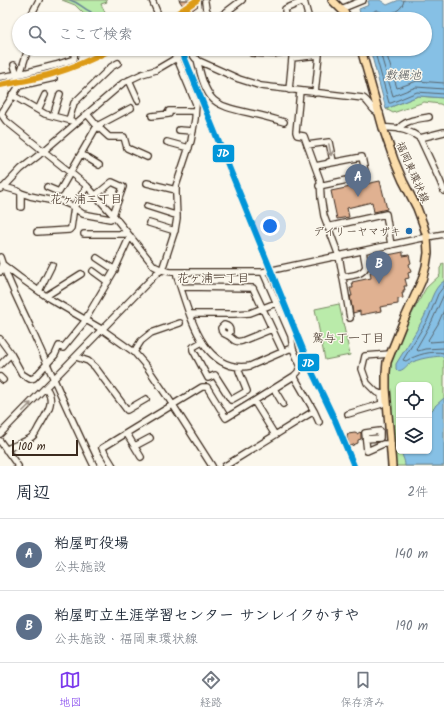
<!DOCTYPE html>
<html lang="ja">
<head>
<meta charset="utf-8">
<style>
  :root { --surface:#fff; --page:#f2f2f3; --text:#1f2937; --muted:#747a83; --line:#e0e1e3; --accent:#7c3aed }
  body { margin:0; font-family:Kalam,"Klee One",sans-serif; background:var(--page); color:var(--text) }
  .controls { position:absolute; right:12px; bottom:12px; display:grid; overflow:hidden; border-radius:6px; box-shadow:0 1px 3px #0004 }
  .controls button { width:36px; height:36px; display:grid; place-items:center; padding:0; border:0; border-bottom:1px solid var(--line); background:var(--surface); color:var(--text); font:20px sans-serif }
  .scale { position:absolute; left:12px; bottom:10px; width:66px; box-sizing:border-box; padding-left:4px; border:2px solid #3b2a1e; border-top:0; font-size:11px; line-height:14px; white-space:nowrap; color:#3b2a1e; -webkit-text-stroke:3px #fbf7ec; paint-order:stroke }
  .you { position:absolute; left:270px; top:226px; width:14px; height:14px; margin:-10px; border:3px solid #fff; border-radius:50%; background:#1a73e8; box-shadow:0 0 0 6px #1a73e833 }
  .badge { display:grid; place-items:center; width:26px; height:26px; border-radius:50%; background:var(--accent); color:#fff; font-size:13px; font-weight:700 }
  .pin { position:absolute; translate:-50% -33px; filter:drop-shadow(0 1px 2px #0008) }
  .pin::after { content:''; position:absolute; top:21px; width:14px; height:12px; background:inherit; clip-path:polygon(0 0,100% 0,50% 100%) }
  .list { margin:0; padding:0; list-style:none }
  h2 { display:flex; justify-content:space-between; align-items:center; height:52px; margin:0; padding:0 16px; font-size:17px }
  h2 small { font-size:13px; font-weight:400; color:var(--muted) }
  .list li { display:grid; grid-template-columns:26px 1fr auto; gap:12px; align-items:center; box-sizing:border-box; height:72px; padding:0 16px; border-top:1px solid var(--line) }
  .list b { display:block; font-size:15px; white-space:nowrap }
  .list p { margin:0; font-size:13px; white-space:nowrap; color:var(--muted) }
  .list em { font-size:13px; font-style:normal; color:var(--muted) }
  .icon { flex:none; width:22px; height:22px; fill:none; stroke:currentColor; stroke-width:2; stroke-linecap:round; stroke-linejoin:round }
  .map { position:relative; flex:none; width:444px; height:466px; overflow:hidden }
  .search { position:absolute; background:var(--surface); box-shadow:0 1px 3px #0004; left:12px; right:12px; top:12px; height:44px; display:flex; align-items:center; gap:10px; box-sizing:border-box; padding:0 14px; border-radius:22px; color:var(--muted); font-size:15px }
  .sheet { height:196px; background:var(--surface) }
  nav { display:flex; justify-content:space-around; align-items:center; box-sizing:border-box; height:56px; border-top:1px solid var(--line); background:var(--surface); font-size:11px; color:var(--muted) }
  nav a { display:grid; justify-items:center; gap:2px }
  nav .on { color:var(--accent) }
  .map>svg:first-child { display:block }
  .green { fill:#baebaa; stroke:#7a8a64; fill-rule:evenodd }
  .water { fill:#86c0e5; stroke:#688495 }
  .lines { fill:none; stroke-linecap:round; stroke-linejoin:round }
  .shore { stroke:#59666e; stroke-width:1 }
  .stream { stroke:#688495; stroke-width:1.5 }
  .building { fill:#e0b191; stroke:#3b2a1e }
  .minor-tunnel { stroke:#d5cec3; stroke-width:5.5; stroke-dasharray:5.5 3; stroke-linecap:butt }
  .minor-casing { stroke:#3b2a1e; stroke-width:8 }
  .major-casing { stroke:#3b2a1e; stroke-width:10 }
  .minor { stroke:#fbf7ec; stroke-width:5.5 }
  .major { stroke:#fbddab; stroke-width:7 }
  .rail-1-casing { stroke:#fbf7ec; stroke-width:9 }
  .rail-2-casing { stroke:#fbf7ec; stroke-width:9 }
  .rail-1 { stroke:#0095d9; stroke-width:6 }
  .rail-2 { stroke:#dd9b19; stroke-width:6 }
  .oneway { stroke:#9b9085 }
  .poi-dot { fill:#1f6fb2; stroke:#fbf7ec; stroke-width:1.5 }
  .labels { text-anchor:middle; stroke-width:3; stroke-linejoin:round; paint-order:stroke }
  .street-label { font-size:11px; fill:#3b2a1e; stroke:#fbf7ec }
  .poi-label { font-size:11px; fill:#3b2a1e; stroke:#fbf7ec; text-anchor:end }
  .water-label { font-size:12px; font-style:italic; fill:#52575a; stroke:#fbf7ec }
  .neighbourhood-label { font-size:12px; fill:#3b2a1e; stroke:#fbf7ec }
  .line-badge { stroke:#fbf7ec; stroke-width:1.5 }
  .badge-label { font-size:11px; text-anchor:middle; font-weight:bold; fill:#fff }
</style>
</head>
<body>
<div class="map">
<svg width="444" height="466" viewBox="0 0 444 466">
  <rect width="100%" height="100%" fill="#fbf7ec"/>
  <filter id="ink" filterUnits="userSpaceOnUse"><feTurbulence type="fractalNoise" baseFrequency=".025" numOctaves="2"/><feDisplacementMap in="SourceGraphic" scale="8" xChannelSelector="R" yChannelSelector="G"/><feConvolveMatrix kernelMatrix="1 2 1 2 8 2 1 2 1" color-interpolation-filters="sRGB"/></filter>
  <g filter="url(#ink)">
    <path class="green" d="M62 0H106L107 2 101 4 108 19H89L75 5Z
      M418 96 444 98V106L440 104 424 102 393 113 386 109Z
      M444 263V466H395L388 389 390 364 395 345 426 288 440 275V268L441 267 442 264ZM399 385H429V451H399Z
      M339 304 350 355 325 360 315 309Z"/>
    <path class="water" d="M370 0H380L387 5 399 0H444V98L418 96 386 109 370 49H425V19H361L359 9 369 5 368 1Z
      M444 281V359L442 356C431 357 419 358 409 364 405 367 404 370 398 371L396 369V364C405 349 415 334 423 319 430 307 432 288 444 281Z
      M444 398V466H405C405 459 402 457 401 451H429V413L435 407V406Z"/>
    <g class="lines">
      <path class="shore" d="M370 19V14L376 10 386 14C395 13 403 9 404 0
        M374 49 389 103H391L417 92 444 94
        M379 49 393 96 416 87 444 89
        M385 49 397 88 417 81 444 83
        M444 286 438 294 428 319 403 360 406 361C416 355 432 350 444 353
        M444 294 432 321 416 349 418 351 425 349 444 348
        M444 310 438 324 428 340 430 342 444 341"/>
      <path class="stream" d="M70 0C80 3 82 8 91 12L92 17H97L99 19"/>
    </g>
    <path class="building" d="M179 0H194L198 6 188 13Z
      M380 181 387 209 374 212 372 202 347 208 349 217 337 219 331 191Z
      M403 252V256L409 255 411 263 409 264 411 272 408 273 409 278 405 279 407 286H404L405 290H403L404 293H402L403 298 398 299V304L380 307 381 311 360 315V311L353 313 350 296H352L350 288H353L352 282 371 278 370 272 375 271 373 264 379 263 378 257Z
      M360 432 361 433V439L358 440V443L351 446 349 444 347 437 348 434 355 433 357 434Z"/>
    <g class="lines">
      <path class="minor-tunnel" d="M180 57 186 54"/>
      <defs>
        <path id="minor" d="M152 0 160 19
          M304 1 309 19
          M205 2 206 9 211 19
          M341 9 363 0
          M229 10 232 19
          M29 19 39 0
          M217 19 242 0
          M286 19 285 9 304 1 305 0
          M190 51 195 58 199 61 239 79 261 86 363 98C370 102 372 112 380 113
          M252 53 273 54 292 50
          M292 58 319 55 315 93
          M197 59C200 72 203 86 211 97 219 108 242 111 254 114 264 116 274 119 284 122
          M14 65 17 75 19 86
          M20 74 56 65 74 59 75 49
          M0 77 20 74 28 49
          M54 78 19 86 1 114 6 121 87 186 113 215 154 266C160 269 165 272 172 272H263L427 237 444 234
          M129 80 138 100
          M289 90 292 58V49
          M300 91 296 132 297 135 304 136 320 180 321 198 324 216 339 256 350 318
          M12 95 45 114 72 121
          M38 110 45 95
          M87 114 97 126 109 137H124L127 148 147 157
          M53 116 60 94
          M152 116 169 114V111H195
          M69 120 74 103 111 67 118 63
          M383 128C397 127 409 130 420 138L440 181 444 191
          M399 129C404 120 419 119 429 117
          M179 130 193 131
          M420 138 444 132
          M167 142 189 148
          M307 145 329 142 333 161 329 162
          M81 154 99 165
          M315 166 362 157 366 176 319 186
          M147 183 176 190
          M4 187 18 191 21 193 30 196 49 200 61 201 70 205 83 214 110 219 115 217
          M47 187 59 192 97 126 131 108
          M0 189 4 187 21 169 39 155 123 83 142 74 156 70 173 60 180 57
          M21 193V207
          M96 195 112 182 123 187 113 215
          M147 206 172 214 177 215
          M149 223 175 231
          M327 227 386 214 391 245
          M37 232 69 230 71 228 74 207 87 186
          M84 234H125L127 232
          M0 257C8 282 23 310 34 335 54 379 73 423 94 466
          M97 258 115 270
          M93 271 108 282
          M0 272 2 264 19 277 50 299 103 330 134 352 147 367 173 405 212 466
          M177 272V277C189 311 202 375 250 366L289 349H293
          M263 272 291 336 293 349 300 365 298 372 294 376 254 401 275 435
          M343 277C352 275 361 276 366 267L363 251
          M181 287 253 288 283 352
          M39 291 52 265
          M46 296 81 274
          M190 314H234L250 313 276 303
          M85 320 114 271 130 236
          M227 335 230 332C230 327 228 326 224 325L221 328C222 334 223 333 227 335 234 338 233 343 242 341L272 329
          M0 339 11 354 22 374 30 379 34 378 55 355 59 346 63 348 86 320
          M202 342 193 347V350L208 378 215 375 231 400 247 391 239 371V367
          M134 352 141 341 151 333 180 323
          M76 357 88 361 95 367 127 410 146 399
          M0 365 11 354
          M0 377 3 380
          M274 389 283 404
          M386 393 381 394 376 392 367 383 362 369 365 356 390 354
          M314 411 319 422
          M348 414 382 404 381 394
          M0 434 157 273 162 270 175 230 177 218 176 194V186L191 141 195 119 196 104 173 49
          M127 434 141 457
          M366 439 380 438V431L365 433 367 451 383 444H391
          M0 441 18 466
          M135 446 150 438
          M6 450C14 444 27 443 34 435 36 433 38 428 40 425 47 413 56 401 46 388
          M113 466 102 448 202 387H207L226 418 254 401
          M225 466 314 411 294 376"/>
        <path id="major" d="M332 0 341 9 350 19
          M361 49 383 128 394 160 403 181 417 208 423 224 427 237 428 253 426 266 422 280 404 320 387 362 386 372V388L392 466"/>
      </defs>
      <use href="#minor" class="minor-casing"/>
      <use href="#major" class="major-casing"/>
      <use href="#minor" class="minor"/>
      <use href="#major" class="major"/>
      <defs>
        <path id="rail-1" d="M181 49 313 374 335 420 354 466"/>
        <path id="rail-2" d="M169 19 197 0
          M0 85C17 82 35 79 52 74 73 68 93 59 112 49"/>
      </defs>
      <use href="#rail-1" class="rail-1-casing"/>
      <use href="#rail-2" class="rail-2-casing"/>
      <use href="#rail-1" class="rail-1"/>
      <use href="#rail-2" class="rail-2"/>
    </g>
    <defs><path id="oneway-shaft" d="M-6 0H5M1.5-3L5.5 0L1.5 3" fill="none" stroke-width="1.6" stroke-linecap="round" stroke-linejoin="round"/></defs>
    <g class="oneway">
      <use href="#oneway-shaft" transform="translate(330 150) rotate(79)"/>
      <use href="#oneway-shaft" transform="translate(27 407) rotate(-45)"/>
    </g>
  </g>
  <circle class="poi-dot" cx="409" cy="231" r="4"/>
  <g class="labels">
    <g class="street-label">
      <text transform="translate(413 172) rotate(66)" y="4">福岡東環状線</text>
    </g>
    <g class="poi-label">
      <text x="401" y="235">デイリーヤマザキ</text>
    </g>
    <g class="water-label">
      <text x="403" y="79">敷縄池</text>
    </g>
    <g class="neighbourhood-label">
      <text x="86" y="203">花ヶ浦二丁目</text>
      <text x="213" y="282">花ヶ浦一丁目</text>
      <text x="348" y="342">駕与丁一丁目</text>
    </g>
  </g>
  <g class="line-badge">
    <rect x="212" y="144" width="23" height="19" rx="4" fill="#0095d9"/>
    <rect x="297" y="353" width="23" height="19" rx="4" fill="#0095d9"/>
  </g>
  <g class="badge-label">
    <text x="223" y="157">JD</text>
    <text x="308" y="367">JD</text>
  </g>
</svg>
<div class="controls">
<button><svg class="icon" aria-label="locate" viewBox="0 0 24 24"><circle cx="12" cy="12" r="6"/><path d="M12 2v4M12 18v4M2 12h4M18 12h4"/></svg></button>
<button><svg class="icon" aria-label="layers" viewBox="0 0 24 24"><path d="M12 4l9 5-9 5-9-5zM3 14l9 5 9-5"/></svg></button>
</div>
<div class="scale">100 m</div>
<div class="you"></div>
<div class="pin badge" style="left:358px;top:197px;background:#5c6f8a">A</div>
<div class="pin badge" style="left:379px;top:284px;background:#5c6f8a">B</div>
<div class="search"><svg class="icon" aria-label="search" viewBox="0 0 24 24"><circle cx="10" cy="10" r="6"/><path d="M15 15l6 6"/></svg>ここで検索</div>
</div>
<section class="sheet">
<h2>周辺<small>2件</small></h2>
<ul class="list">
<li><span class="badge" style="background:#5c6f8a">A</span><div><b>粕屋町役場</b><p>公共施設</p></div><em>140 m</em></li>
<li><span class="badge" style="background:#5c6f8a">B</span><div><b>粕屋町立生涯学習センター サンレイクかすや</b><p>公共施設 · 福岡東環状線</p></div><em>190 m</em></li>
</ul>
</section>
<nav>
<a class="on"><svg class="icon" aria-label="map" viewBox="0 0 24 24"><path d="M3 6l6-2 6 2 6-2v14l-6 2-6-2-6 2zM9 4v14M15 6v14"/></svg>地図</a>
<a><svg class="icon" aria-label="directions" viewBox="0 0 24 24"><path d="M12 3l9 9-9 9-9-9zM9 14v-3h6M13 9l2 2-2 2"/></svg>経路</a>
<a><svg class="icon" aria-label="saved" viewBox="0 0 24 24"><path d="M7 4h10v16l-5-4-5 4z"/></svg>保存済み</a>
</nav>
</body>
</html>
